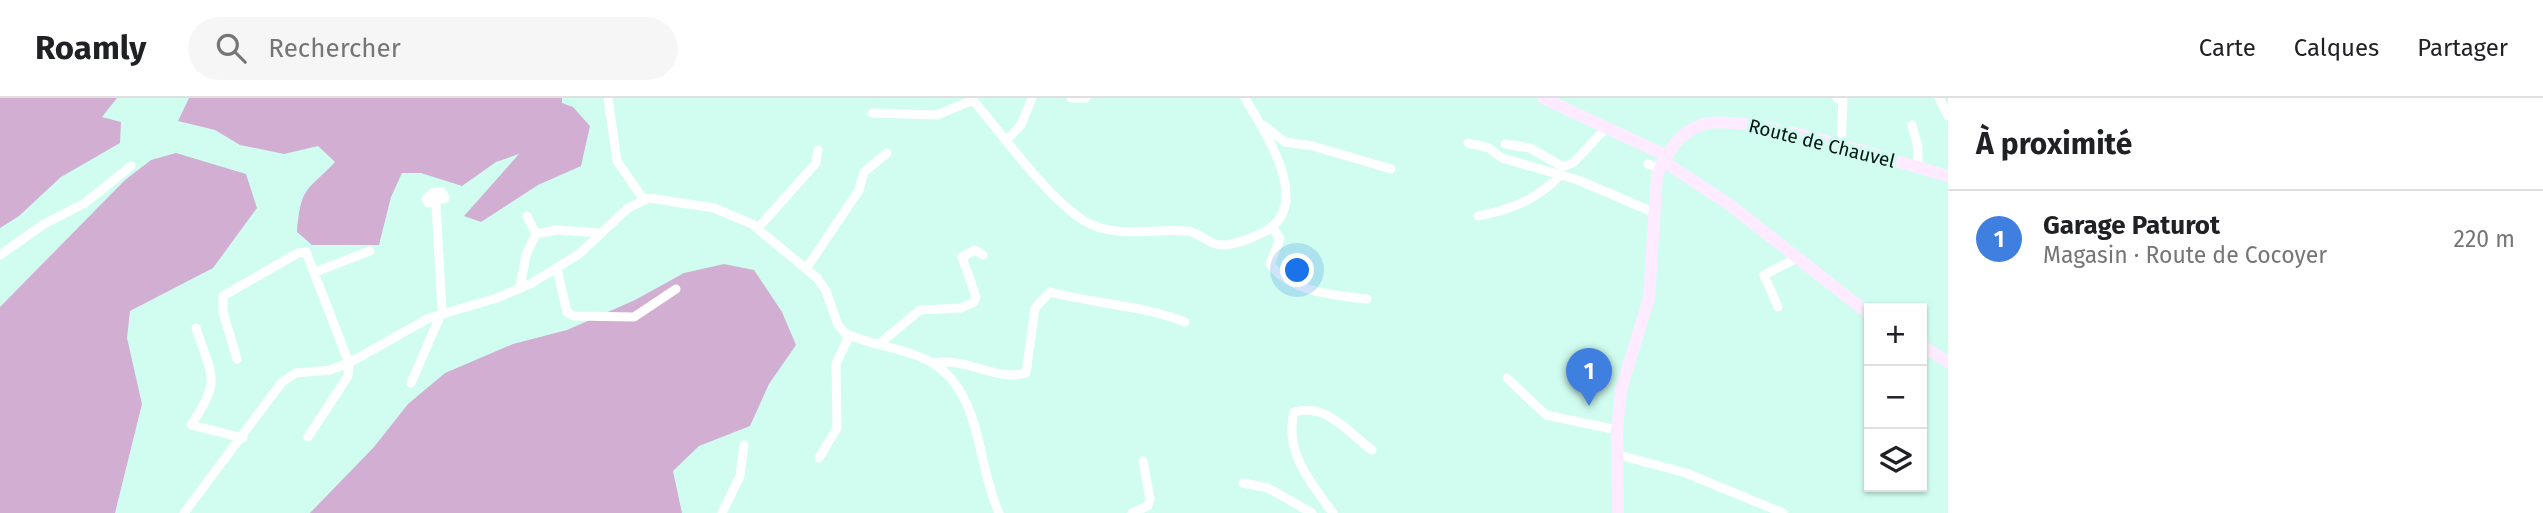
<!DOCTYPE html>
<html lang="fr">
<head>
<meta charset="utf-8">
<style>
  :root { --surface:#fff; --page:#f6f6f6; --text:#202124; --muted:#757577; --line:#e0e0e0; --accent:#ae4db4 }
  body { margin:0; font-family:"Fira Sans",sans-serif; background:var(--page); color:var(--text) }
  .controls { position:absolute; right:21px; bottom:21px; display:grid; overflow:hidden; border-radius:0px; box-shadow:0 2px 5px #0004 }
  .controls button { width:63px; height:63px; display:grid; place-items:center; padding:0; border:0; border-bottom:2px solid var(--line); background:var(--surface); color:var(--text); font:35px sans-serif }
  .you { position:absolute; left:1298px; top:173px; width:24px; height:24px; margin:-18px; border:5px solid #fff; border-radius:50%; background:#1a73e8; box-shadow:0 0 0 10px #1a73e833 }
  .badge { display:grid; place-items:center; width:46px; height:46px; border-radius:50%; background:var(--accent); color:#fff; font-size:23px; font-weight:700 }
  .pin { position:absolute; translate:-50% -58px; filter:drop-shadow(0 2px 4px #0008) }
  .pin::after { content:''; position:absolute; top:37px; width:24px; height:21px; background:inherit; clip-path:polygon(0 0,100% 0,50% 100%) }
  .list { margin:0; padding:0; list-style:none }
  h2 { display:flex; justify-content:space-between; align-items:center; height:91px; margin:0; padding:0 28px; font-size:30px }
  h2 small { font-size:23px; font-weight:400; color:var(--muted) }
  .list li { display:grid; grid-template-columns:46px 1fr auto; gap:21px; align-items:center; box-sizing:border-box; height:98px; padding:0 28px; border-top:2px solid var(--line) }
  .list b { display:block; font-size:26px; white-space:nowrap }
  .list p { margin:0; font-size:23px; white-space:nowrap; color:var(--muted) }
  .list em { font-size:23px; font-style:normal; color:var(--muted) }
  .icon { flex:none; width:38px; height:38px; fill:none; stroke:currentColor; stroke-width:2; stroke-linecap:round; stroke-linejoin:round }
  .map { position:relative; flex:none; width:1948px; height:415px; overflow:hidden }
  header { display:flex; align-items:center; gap:42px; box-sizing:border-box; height:98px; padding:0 35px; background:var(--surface); border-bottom:2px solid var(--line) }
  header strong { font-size:33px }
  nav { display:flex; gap:38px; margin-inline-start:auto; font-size:24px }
  .search { width:490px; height:63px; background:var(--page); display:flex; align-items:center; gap:18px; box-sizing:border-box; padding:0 24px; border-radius:38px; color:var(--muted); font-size:26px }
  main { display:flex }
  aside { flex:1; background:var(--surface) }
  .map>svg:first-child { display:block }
  .forest { fill:#d2aed2 }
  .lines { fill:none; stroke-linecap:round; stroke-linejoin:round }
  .street { stroke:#fff; stroke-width:9 }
  .secondary { stroke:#feebff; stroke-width:12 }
  .labels { text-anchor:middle; stroke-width:7; stroke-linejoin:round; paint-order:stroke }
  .street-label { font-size:19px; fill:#061511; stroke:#d1fdf0 }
</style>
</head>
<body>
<header>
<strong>Roamly</strong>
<div class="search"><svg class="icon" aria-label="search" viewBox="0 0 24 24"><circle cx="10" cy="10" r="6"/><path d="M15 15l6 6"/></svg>Rechercher</div>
<nav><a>Carte</a><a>Calques</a><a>Partager</a></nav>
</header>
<main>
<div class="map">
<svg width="1948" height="415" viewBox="0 0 1948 415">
  <rect width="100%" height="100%" fill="#d1fdf0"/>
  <path class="forest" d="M0 0H117L102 19 121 24 120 45 61 79 19 118 0 130Z
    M189 0H562V5L573 9 590 28 581 68 538 87 481 124 464 118 519 56 496 64 462 88 421 75H402L391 99 379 147H312L297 134C301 87 307 94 335 64L318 48 284 56 240 47 215 32 178 23Z
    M176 55 246 76 257 110 213 170 130 213 127 240 142 306 115 415H0V209L125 82 151 62Z
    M724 166 754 172 782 214 796 247 769 286 750 328 699 348 673 373 682 415H310L374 349 408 306 445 275 513 246 567 232 635 202 684 175Z"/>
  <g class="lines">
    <path class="street" d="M608 0 617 63 644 102
      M971 0C1002 35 1045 98 1083 122 1116 142 1150 130 1187 133 1199 134 1209 147 1221 147 1235 147 1249 141 1262 135 1316 109 1265 35 1245 0
      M1071 0H1086
      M1837 0 1843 3 1841 49
      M1939 0 1948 18
      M872 15 937 17 973 2
      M1260 25 1285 44 1313 48 1391 71
      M1912 27 1918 49V70
      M1008 41 1021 27 1032 0
      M1468 45 1489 50 1502 60 1578 82 1653 114
      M1505 46 1530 50 1563 69 1574 64 1606 30
      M1648 66 1660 70
      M434 94H442L445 100 428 105 426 101Z
      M527 118 536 136
      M1478 118C1510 112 1539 101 1561 76
      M758 130 816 65 818 52
      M1273 130 1280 141 1270 166C1290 195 1335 197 1367 201
      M0 157 44 126 85 105 131 68
      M557 171 567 214 574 218 634 219 676 191
      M806 171 859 92 864 74 887 55
      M315 174 370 153
      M520 190 526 157 536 136 556 132 601 135
      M1778 209 1764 177 1795 161
      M196 230C212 280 222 281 191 327L243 340
      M879 246 920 212 961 210 974 204 976 199 962 159 975 152 983 157
      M237 261 223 214V198L298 155 306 154 349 265 348 278 308 339
      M934 265C967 259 997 284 1026 275L1035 210 1050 194C1095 206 1142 207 1185 224
      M1507 280 1546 317 1617 332
      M411 285 442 214 436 106
      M1619 357 1686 375 1783 415
      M819 360 837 330 836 266 849 238
      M1243 385 1268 390 1312 415
      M184 415 282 284 296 275 330 272 349 265 429 220 497 200 532 185 579 156 628 110 649 100 714 110 752 126 817 180 826 193 838 227 845 235C871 248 901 249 927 262 983 290 976 366 999 415
      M722 415 740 378 744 347
      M1132 415 1148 408 1150 401 1143 363
      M1333 415C1311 385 1284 354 1294 314 1328 305 1347 334 1372 352"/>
    <path class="secondary" d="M1543 0 1665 57
      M1663 63 1730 107 1869 216
      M1922 248 1948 264
      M1618 415 1617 332 1621 292 1649 200 1657 78C1665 57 1678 35 1701 27 1742 12 1900 65 1948 78"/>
  </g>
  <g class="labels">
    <g class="street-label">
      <text transform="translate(1822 45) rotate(14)" y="7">Route de Chauvel</text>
    </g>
  </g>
</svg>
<div class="controls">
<button>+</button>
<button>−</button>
<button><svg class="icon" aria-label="layers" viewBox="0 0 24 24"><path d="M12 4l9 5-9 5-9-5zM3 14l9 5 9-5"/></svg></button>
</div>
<div class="you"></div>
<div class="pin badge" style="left:1589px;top:308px;background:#3f7fe0">1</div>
</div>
<aside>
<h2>À proximité<small></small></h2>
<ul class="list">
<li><span class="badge" style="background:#3f7fe0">1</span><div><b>Garage Paturot</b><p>Magasin · Route de Cocoyer</p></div><em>220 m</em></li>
</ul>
</aside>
</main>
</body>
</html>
